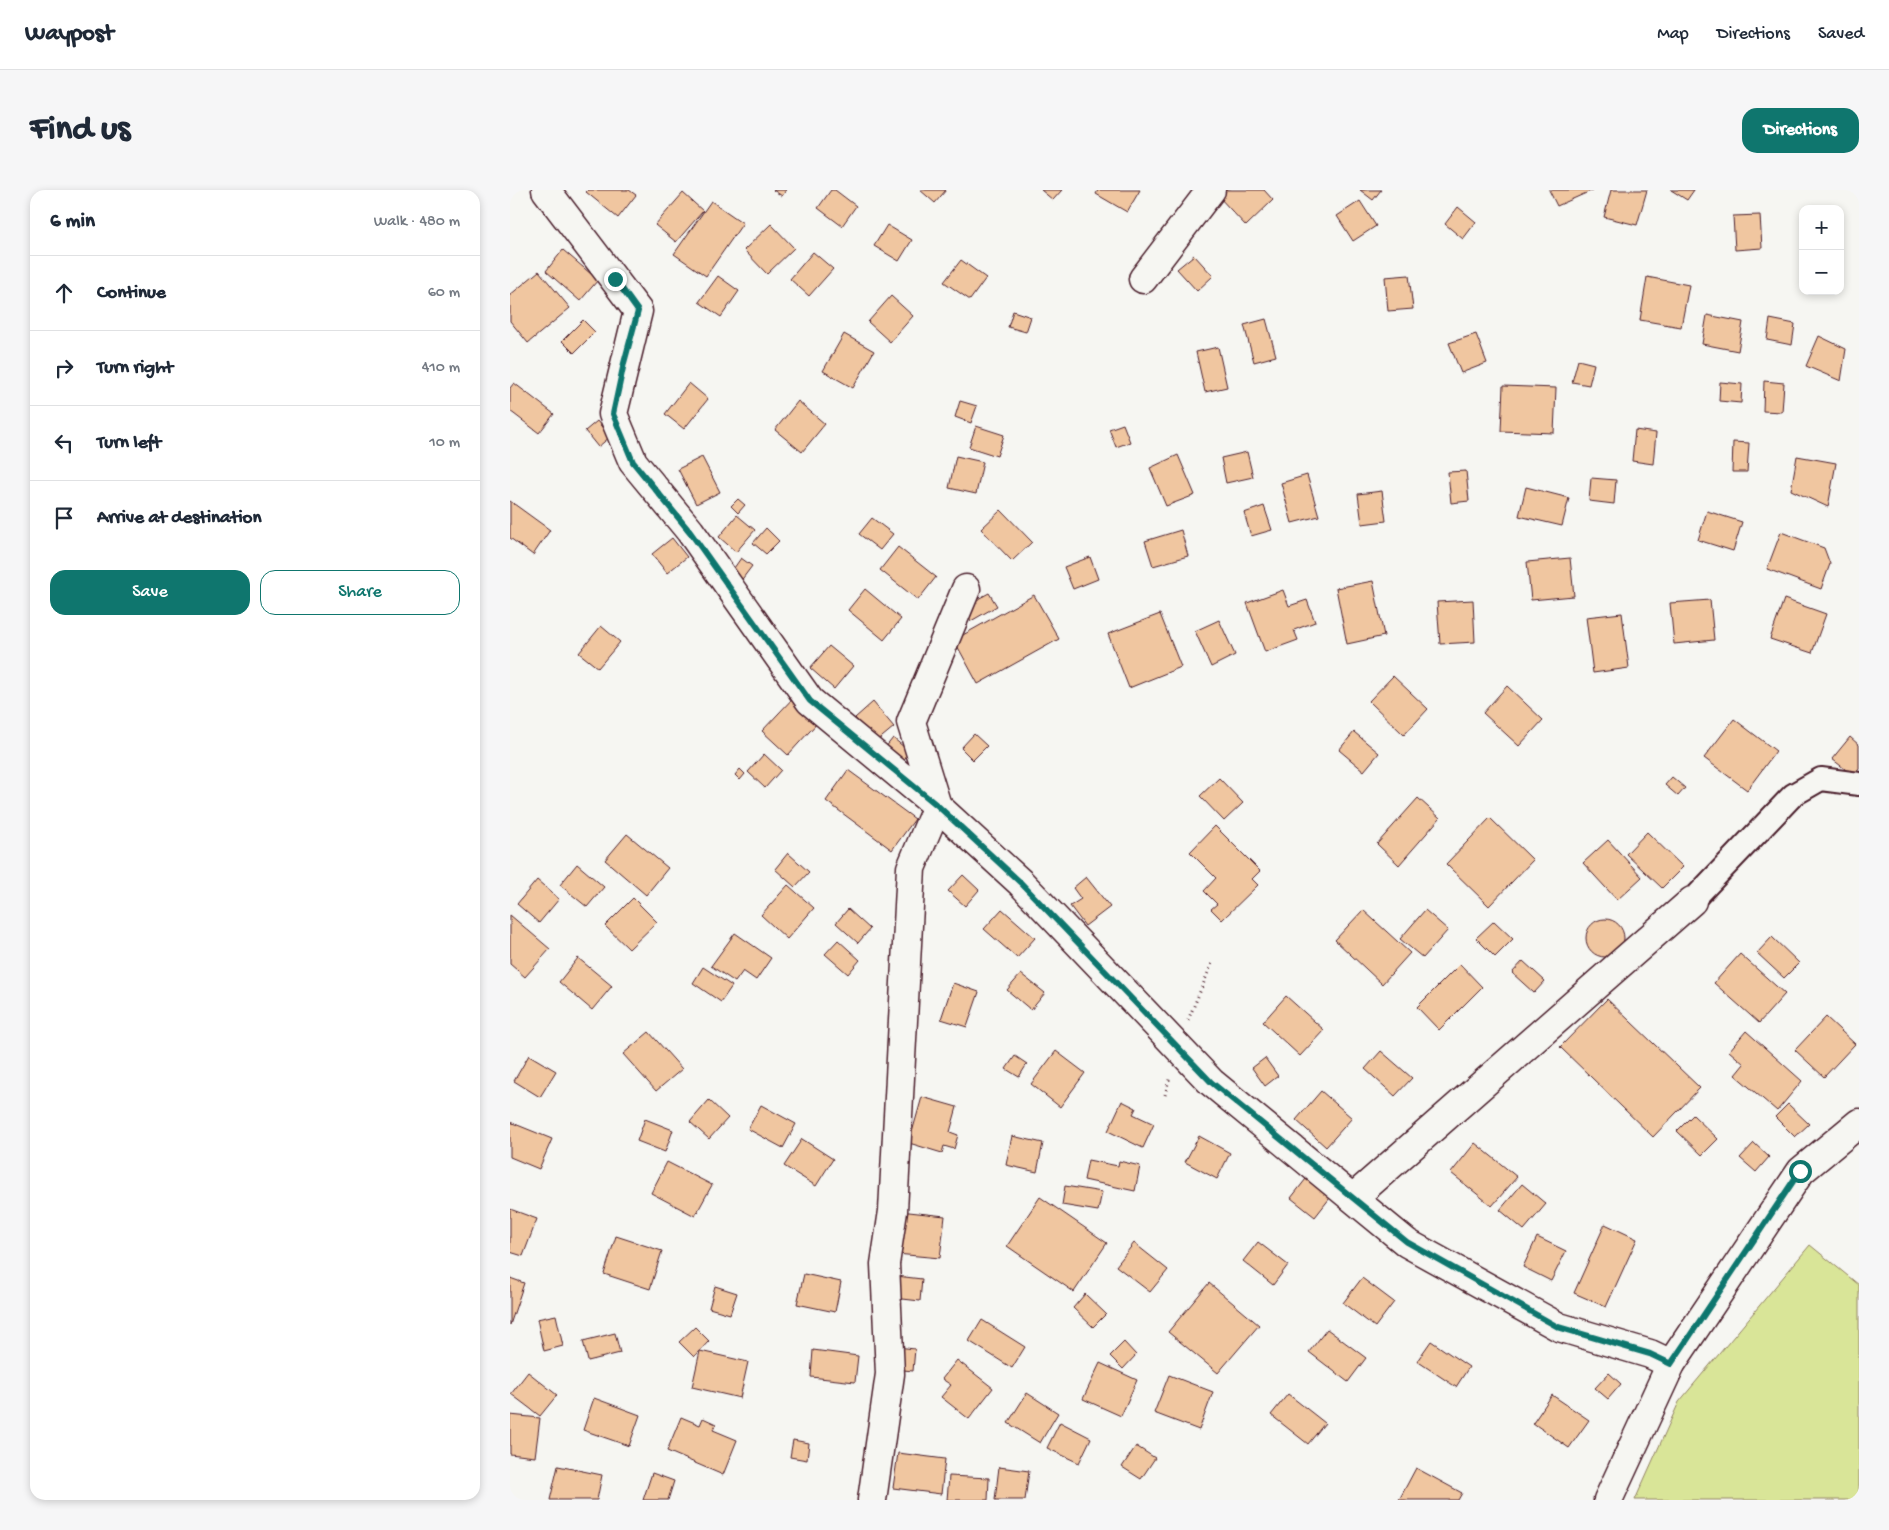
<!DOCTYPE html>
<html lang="en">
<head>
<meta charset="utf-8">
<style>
  :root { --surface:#fff; --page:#f6f6f7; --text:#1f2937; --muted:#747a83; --line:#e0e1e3; --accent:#0f766e }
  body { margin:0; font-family:"Gochi Hand",sans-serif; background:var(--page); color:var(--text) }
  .controls { position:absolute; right:15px; top:15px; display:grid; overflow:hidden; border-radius:10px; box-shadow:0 2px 8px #0003 }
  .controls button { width:45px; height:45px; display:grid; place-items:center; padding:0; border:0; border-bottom:1px solid var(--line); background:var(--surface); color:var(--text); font:25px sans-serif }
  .stop { position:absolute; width:15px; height:15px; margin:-11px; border:4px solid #0f766e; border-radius:50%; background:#fff }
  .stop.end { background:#0f766e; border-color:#fff; box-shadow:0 1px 5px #0008 }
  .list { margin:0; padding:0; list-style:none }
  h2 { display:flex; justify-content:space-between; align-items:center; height:65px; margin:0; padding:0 20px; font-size:21px }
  h2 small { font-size:16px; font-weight:400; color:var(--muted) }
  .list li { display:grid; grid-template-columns:32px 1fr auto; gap:15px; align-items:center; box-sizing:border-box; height:75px; padding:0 20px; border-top:1px solid var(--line) }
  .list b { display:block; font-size:19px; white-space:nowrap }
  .list em { font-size:16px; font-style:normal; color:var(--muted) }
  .actions { display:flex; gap:10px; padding:15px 20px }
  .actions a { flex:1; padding:11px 0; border:1px solid var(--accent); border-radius:15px; text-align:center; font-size:18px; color:var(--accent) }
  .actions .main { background:var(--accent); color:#fff }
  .icon { flex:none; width:28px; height:28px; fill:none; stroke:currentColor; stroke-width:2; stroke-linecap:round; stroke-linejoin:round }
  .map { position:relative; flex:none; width:1349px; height:1310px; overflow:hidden; border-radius:15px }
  header { display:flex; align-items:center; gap:30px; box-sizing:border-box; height:70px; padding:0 25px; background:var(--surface); border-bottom:1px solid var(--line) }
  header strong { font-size:24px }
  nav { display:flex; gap:28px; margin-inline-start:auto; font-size:18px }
  .intro { display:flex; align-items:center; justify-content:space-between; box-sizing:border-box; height:120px; padding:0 30px }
  h1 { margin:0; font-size:35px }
  .button { padding:12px 22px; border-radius:15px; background:var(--accent); color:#fff; font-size:18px; font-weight:700 }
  main { display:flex; gap:30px; padding:0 30px }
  aside { flex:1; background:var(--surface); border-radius:15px; box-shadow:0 2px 8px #0003 }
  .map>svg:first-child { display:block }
  .green { fill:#d9e598; stroke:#928262 }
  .building { fill:#f0c6a0; stroke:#4a1f2b }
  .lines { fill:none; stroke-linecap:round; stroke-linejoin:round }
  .pedestrian-casing { stroke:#4a1f2b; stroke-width:26 }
  .minor-casing { stroke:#4a1f2b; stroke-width:31 }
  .tertiary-casing { stroke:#4a1f2b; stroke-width:31 }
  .path { stroke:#4a1f2b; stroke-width:3; stroke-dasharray:1 4; stroke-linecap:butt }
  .pedestrian { stroke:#f6f6f2; stroke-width:22 }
  .minor { stroke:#f6f6f2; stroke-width:28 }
  .tertiary { stroke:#f6f6f2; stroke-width:28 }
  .route { stroke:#0f766e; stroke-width:6 }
</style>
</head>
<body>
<header>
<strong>Waypost</strong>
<nav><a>Map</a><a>Directions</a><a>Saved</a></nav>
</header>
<div class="intro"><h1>Find us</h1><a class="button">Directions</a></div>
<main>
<aside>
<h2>6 min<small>Walk · 480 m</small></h2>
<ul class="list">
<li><svg class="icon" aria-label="ahead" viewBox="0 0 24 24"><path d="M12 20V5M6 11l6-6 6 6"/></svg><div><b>Continue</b></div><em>60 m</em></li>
<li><svg class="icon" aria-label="right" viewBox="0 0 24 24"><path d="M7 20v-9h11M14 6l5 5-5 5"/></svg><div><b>Turn right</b></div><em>410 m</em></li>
<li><svg class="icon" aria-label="left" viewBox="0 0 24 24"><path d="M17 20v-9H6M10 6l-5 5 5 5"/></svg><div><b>Turn left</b></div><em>10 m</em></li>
<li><svg class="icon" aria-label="arrive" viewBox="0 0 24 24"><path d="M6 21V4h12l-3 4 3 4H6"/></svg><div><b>Arrive at destination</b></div></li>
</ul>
<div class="actions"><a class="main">Save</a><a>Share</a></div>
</aside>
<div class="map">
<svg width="1349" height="1310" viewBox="0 0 1349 1310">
  <rect width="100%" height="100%" fill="#f6f6f2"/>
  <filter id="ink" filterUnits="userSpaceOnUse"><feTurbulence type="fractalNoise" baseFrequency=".02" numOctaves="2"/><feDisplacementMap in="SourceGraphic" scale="10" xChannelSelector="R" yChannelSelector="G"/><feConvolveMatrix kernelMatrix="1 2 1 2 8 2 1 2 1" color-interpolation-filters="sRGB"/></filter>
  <g filter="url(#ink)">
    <path class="green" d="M1300 1055 1349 1095V1310H1125L1169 1212Z"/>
    <path class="building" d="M78 0H119L126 5 108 28 76 2Z
      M263 0H276L272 6Z
      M321 0H325L346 16 332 36 308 18Z
      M410 0H436L425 13Z
      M531 0H552L543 10Z
      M588 0H630L617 22 586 4Z
      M715 0H754L763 10 736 36 708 6Z
      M850 0H871L863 10Z
      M1039 0H1083L1047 16Z
      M1101 0H1137L1127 35 1094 27Z
      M1161 0H1184L1177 10Z
      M173 3 193 21 166 52 145 35Z
      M201 11 233 33 196 86 164 64Z
      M850 11 866 36 843 51 827 26Z
      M948 17 966 32 953 49 935 34Z
      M1250 25 1252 58 1225 60 1223 26Z
      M261 34 284 58 257 84 234 60Z
      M377 35 402 50 389 71 364 56Z
      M53 60 88 90 70 111 36 81Z
      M303 62 323 79 299 106 280 89Z
      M684 65 703 86 687 101 667 79Z
      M451 70 476 88 460 110 434 92Z
      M29 81 60 118 18 153 0 131V105Z
      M899 85 903 119 878 121 875 87Z
      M208 86 229 101 211 127 189 112Z
      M1137 87 1179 95 1171 137 1130 130Z
      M381 106 403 126 380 152 358 132Z
      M503 121 521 127 516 142 498 137Z
      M1197 125 1233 132 1228 161 1192 154Z
      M756 129 766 166 744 172 734 135Z
      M1260 129 1285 134 1282 155 1257 150Z
      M73 130 85 142 64 163 52 151Z
      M334 144 364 161 343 198 313 181Z
      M966 144 977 173 951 183 939 153Z
      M1309 146 1336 159 1331 191 1296 176Z
      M708 157 717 197 695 202 686 162Z
      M1068 170 1084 174 1079 195 1062 192Z
      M1254 191 1274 193 1272 222 1253 221Z
      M1210 192 1232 194 1231 213 1209 211Z
      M4 193 44 224 29 243 0 221V198Z
      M179 193 198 209 174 239 155 224Z
      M993 196 1046 198 1044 243 991 241Z
      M288 211 315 234 292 262 265 240Z
      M450 211 467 216 461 233 445 227Z
      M87 231 100 247 88 257 75 241Z
      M613 234 620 252 606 257 599 239Z
      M466 236 494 245 487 266 459 257Z
      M1125 240 1146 243 1143 274 1122 271Z
      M1223 252 1239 253 1237 282H1222Z
      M737 262 743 287 716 293 711 268Z
      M668 265 685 305 656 316 640 278Z
      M446 266 473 272 466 304 439 298Z
      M1287 266 1326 273 1318 317 1281 300Z
      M192 267 210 302 186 314 168 279Z
      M956 281 959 311 941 313 938 282Z
      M797 285 809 326 782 333 771 293Z
      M1081 288 1106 290 1104 314 1079 311Z
      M1016 297 1059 308 1052 336 1009 326Z
      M872 301 876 331 852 334 848 304Z
      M228 309 235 315 228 323 221 316Z
      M0 311 40 340 23 365 0 348Z
      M754 316 762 340 741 346 734 323Z
      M491 320 522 352 502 371 471 339Z
      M1197 321 1232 332 1223 361 1188 350Z
      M227 325 245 340 226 362 209 347Z
      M362 328 383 344 370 360 349 344Z
      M256 338 269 351 256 364 243 353Z
      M671 340 678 366 643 376 635 351Z
      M1271 342 1314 358 1320 374 1311 399 1257 379Z
      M162 348 177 367 157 383 142 364Z
      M388 357 426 387 408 410 370 380Z
      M580 367 588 389 563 399 554 377Z
      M231 368 242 376 227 396 217 388Z
      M1060 368 1064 406 1021 410 1017 372Z
      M863 391 874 446 837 454 826 398Z
      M355 399 391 429 374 450 338 420Z
      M773 400 779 416 797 410 805 432 784 440 788 450 755 462 737 413Z
      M479 403 487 416 461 431 453 417Z
      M524 405 549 449 468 494 444 450Z
      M1274 409 1316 424 1302 463 1260 449Z
      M963 410 965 452 930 454 927 412Z
      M1200 410 1204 450 1164 454 1160 413Z
      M1112 423 1119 478 1083 483 1076 427Z
      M650 424 671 477 619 498 598 444Z
      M709 430 725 465 701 477 685 441Z
      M91 436 110 452 88 478 69 463Z
      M319 456 343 476 324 499 300 478Z
      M883 486 918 519 894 545 859 511Z
      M997 496 1033 530 1009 556 973 523Z
      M285 506 310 530 278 565 252 541Z
      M363 512 384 537 366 552 345 528Z
      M1224 529 1266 561 1237 600 1194 568Z
      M844 542 869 563 854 581 829 560Z
      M464 544 477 556 463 570 451 558Z
      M1340 547 1349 555V579L1344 586 1322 569Z
      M383 548 400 562 388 577 371 563Z
      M254 564 271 580 255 598 238 582Z
      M230 579 235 584 230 590 225 585Z
      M338 580 405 629 382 660 316 611Z
      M1162 587 1175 598 1168 606 1155 595Z
      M709 588 733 613 714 631 690 606Z
      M908 608 930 628 889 675 867 654Z
      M980 628 1023 670 979 716 936 674Z
      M705 636 750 681 742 689 748 695 712 730 701 719 707 714 694 701 706 688 680 662Z
      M1137 642 1173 677 1152 698 1116 664Z
      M117 644 158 678 136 705 95 670Z
      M1098 650 1132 687 1107 710 1073 673Z
      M278 663 299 682 285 697 265 679Z
      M67 674 94 697 77 717 50 695Z
      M453 685 469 700 455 716 438 701Z
      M576 687 600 717 575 736 560 716 571 709 563 698Z
      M27 690 49 709 29 733 7 714Z
      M278 695 304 718 277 749 251 725Z
      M123 708 147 732 119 759 95 736Z
      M338 719 360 739 348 753 326 733Z
      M492 719 525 748 507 768 474 739Z
      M853 720 900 763 872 794 825 750Z
      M915 720 938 740 913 768 890 749Z
      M0 725 40 759 15 787 0 774Z
      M1076 748a19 19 0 1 1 38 0a19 19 0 1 1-38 0Z
      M984 731 1003 749 985 767 966 748Z
      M225 743 261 768 246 790 233 781 225 792 201 776Z
      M1262 747 1289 773 1274 788 1247 763Z
      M328 750 350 770 338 784 315 764Z
      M1230 764 1275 804 1249 833 1204 793Z
      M68 768 102 796 82 820 49 792Z
      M1013 771 1035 791 1024 803 1002 783Z
      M950 774 972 797 929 840 907 817Z
      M193 777 222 796 211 812 183 793Z
      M511 784 535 803 521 820 497 800Z
      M443 793 469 802 457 837 431 829Z
      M776 806 814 840 790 866 753 832Z
      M1097 809 1190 898 1143 947 1050 857Z
      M1316 827 1345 854 1314 887 1285 860Z
      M1236 841 1292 891 1267 921 1225 885 1234 874 1219 861Z
      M139 842 172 879 146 901 113 864Z
      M546 861 575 883 550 917 521 894Z
      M871 861 902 888 885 906 855 879Z
      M19 865 46 881 30 907 4 891Z
      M505 866 517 874 509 887 496 879Z
      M755 868 768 886 755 896 742 878Z
      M811 901 842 928 816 957 786 930Z
      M412 907 447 917 440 942 448 945 444 959 434 956 432 963 399 953Z
      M199 910 218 928 199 949 180 932Z
      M612 911 626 918 623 924 644 934 633 958 598 941Z
      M1278 914 1299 934 1285 947 1265 927Z
      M251 915 286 934 273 958 238 939Z
      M1183 925 1208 949 1192 965 1167 941Z
      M135 929 163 940 155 962 127 951Z
      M0 932 42 949 29 979 0 967Z
      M502 946 533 953 527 982 496 975Z
      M689 946 720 963 707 989 675 972Z
      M292 949 323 969 306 996 274 976Z
      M965 953 1007 987 982 1016 941 983Z
      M1244 953 1259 967 1246 982 1230 968Z
      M578 970 608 976 609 971 630 976 625 1001 574 990Z
      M157 972 202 995 185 1026 141 1003Z
      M803 980 827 999 805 1027 781 1008Z
      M1012 994 1036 1014 1014 1040 990 1020Z
      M555 996 592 1002 588 1021 552 1015Z
      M530 1007 597 1053 564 1102 497 1056Z
      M0 1019 27 1029 13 1066 0 1062Z
      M390 1021 435 1026 430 1068 386 1064Z
      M1095 1034 1127 1049 1096 1117 1064 1103Z
      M106 1046 152 1061 140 1099 94 1084Z
      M1027 1047 1056 1061 1041 1091 1013 1077Z
      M748 1052 778 1075 763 1095 733 1071Z
      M624 1053 658 1080 640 1102 606 1076Z
      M294 1084 331 1092 325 1122 287 1114Z
      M386 1086 412 1089 410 1111 384 1108Z
      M0 1088 14 1093 0 1135Z
      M852 1088 884 1112 865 1137 833 1113Z
      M699 1093 749 1135 708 1183 658 1142Z
      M205 1096 227 1103 220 1124 199 1118Z
      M575 1104 596 1124 583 1137 563 1118Z
      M46 1125 53 1156 34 1161 27 1129Z
      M472 1130 515 1157 502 1178 459 1151Z
      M185 1137 199 1151 184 1167 169 1152Z
      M817 1139 856 1168 838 1192 799 1162Z
      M105 1143 110 1163 78 1171 73 1151Z
      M921 1151 959 1177 946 1197 907 1171Z
      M614 1152 626 1165 613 1179 600 1166Z
      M387 1157 405 1159 403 1181 384 1179Z
      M303 1160 348 1166 345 1192 301 1187Z
      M190 1161 238 1172 230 1208 182 1197Z
      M447 1170 483 1198 459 1229 431 1207 441 1195 432 1189Z
      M590 1173 627 1190 611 1226 573 1209Z
      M18 1182 47 1205 30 1226 1 1204Z
      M1099 1183 1111 1194 1098 1209 1085 1198Z
      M659 1185 703 1202 689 1240 644 1223Z
      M517 1203 548 1223 530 1253 498 1233Z
      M778 1204 815 1233 798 1254 761 1225Z
      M1042 1205 1079 1230 1059 1258 1023 1233Z
      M84 1208 130 1225 119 1256 73 1240Z
      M0 1225 30 1228 25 1267 0 1264Z
      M171 1227 190 1235 193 1228 206 1234 203 1240 227 1250 213 1285 157 1261Z
      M550 1232 581 1248 569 1273 537 1258Z
      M283 1250 299 1253 297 1270 280 1267Z
      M626 1256 645 1268 631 1289 612 1277Z
      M388 1263 435 1269 431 1304 383 1298Z
      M48 1276 92 1285 87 1310H40Z
      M489 1277 519 1281 515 1310H485Z
      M906 1278 952 1303 948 1310H889Z
      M142 1283 164 1291 158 1310H133Z
      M439 1286 479 1288 478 1310H437Z"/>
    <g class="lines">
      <defs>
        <path id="pedestrian" d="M1182 711 1283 605 1311 589 1349 594"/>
        <path id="minor" d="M36 0 128 121 103 224 123 272 180 341 300 511 427 616 511 693 701 892 897 1053 1049 1137 1140 1164 1161 1174
          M633 89 701 0
          M843 1008 1182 711
          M362 1310 380 1184 375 1074 383 1021 401 678 427 616 401 532 456 399"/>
        <path id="tertiary" d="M1098 1310 1161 1174 1291 981 1349 933"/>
      </defs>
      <use href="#pedestrian" class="pedestrian-casing"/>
      <use href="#minor" class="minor-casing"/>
      <use href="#tertiary" class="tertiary-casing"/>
      <path class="path" d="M678 830 703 771
        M655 905 660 886"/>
      <use href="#pedestrian" class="pedestrian"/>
      <use href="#minor" class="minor"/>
      <use href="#tertiary" class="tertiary"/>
    </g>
  </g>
  <g class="lines" filter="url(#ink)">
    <path class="route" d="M105 89 128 121 114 173 103 224 123 272 180 342 300 511 428 616 511 693 701 892 897 1052 1048 1137 1140 1164 1161 1174 1290 981"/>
  </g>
</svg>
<div class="controls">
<button>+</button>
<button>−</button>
</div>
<div class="stop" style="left:1290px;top:981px"></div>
<div class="stop end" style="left:105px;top:89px"></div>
</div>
</main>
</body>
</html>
